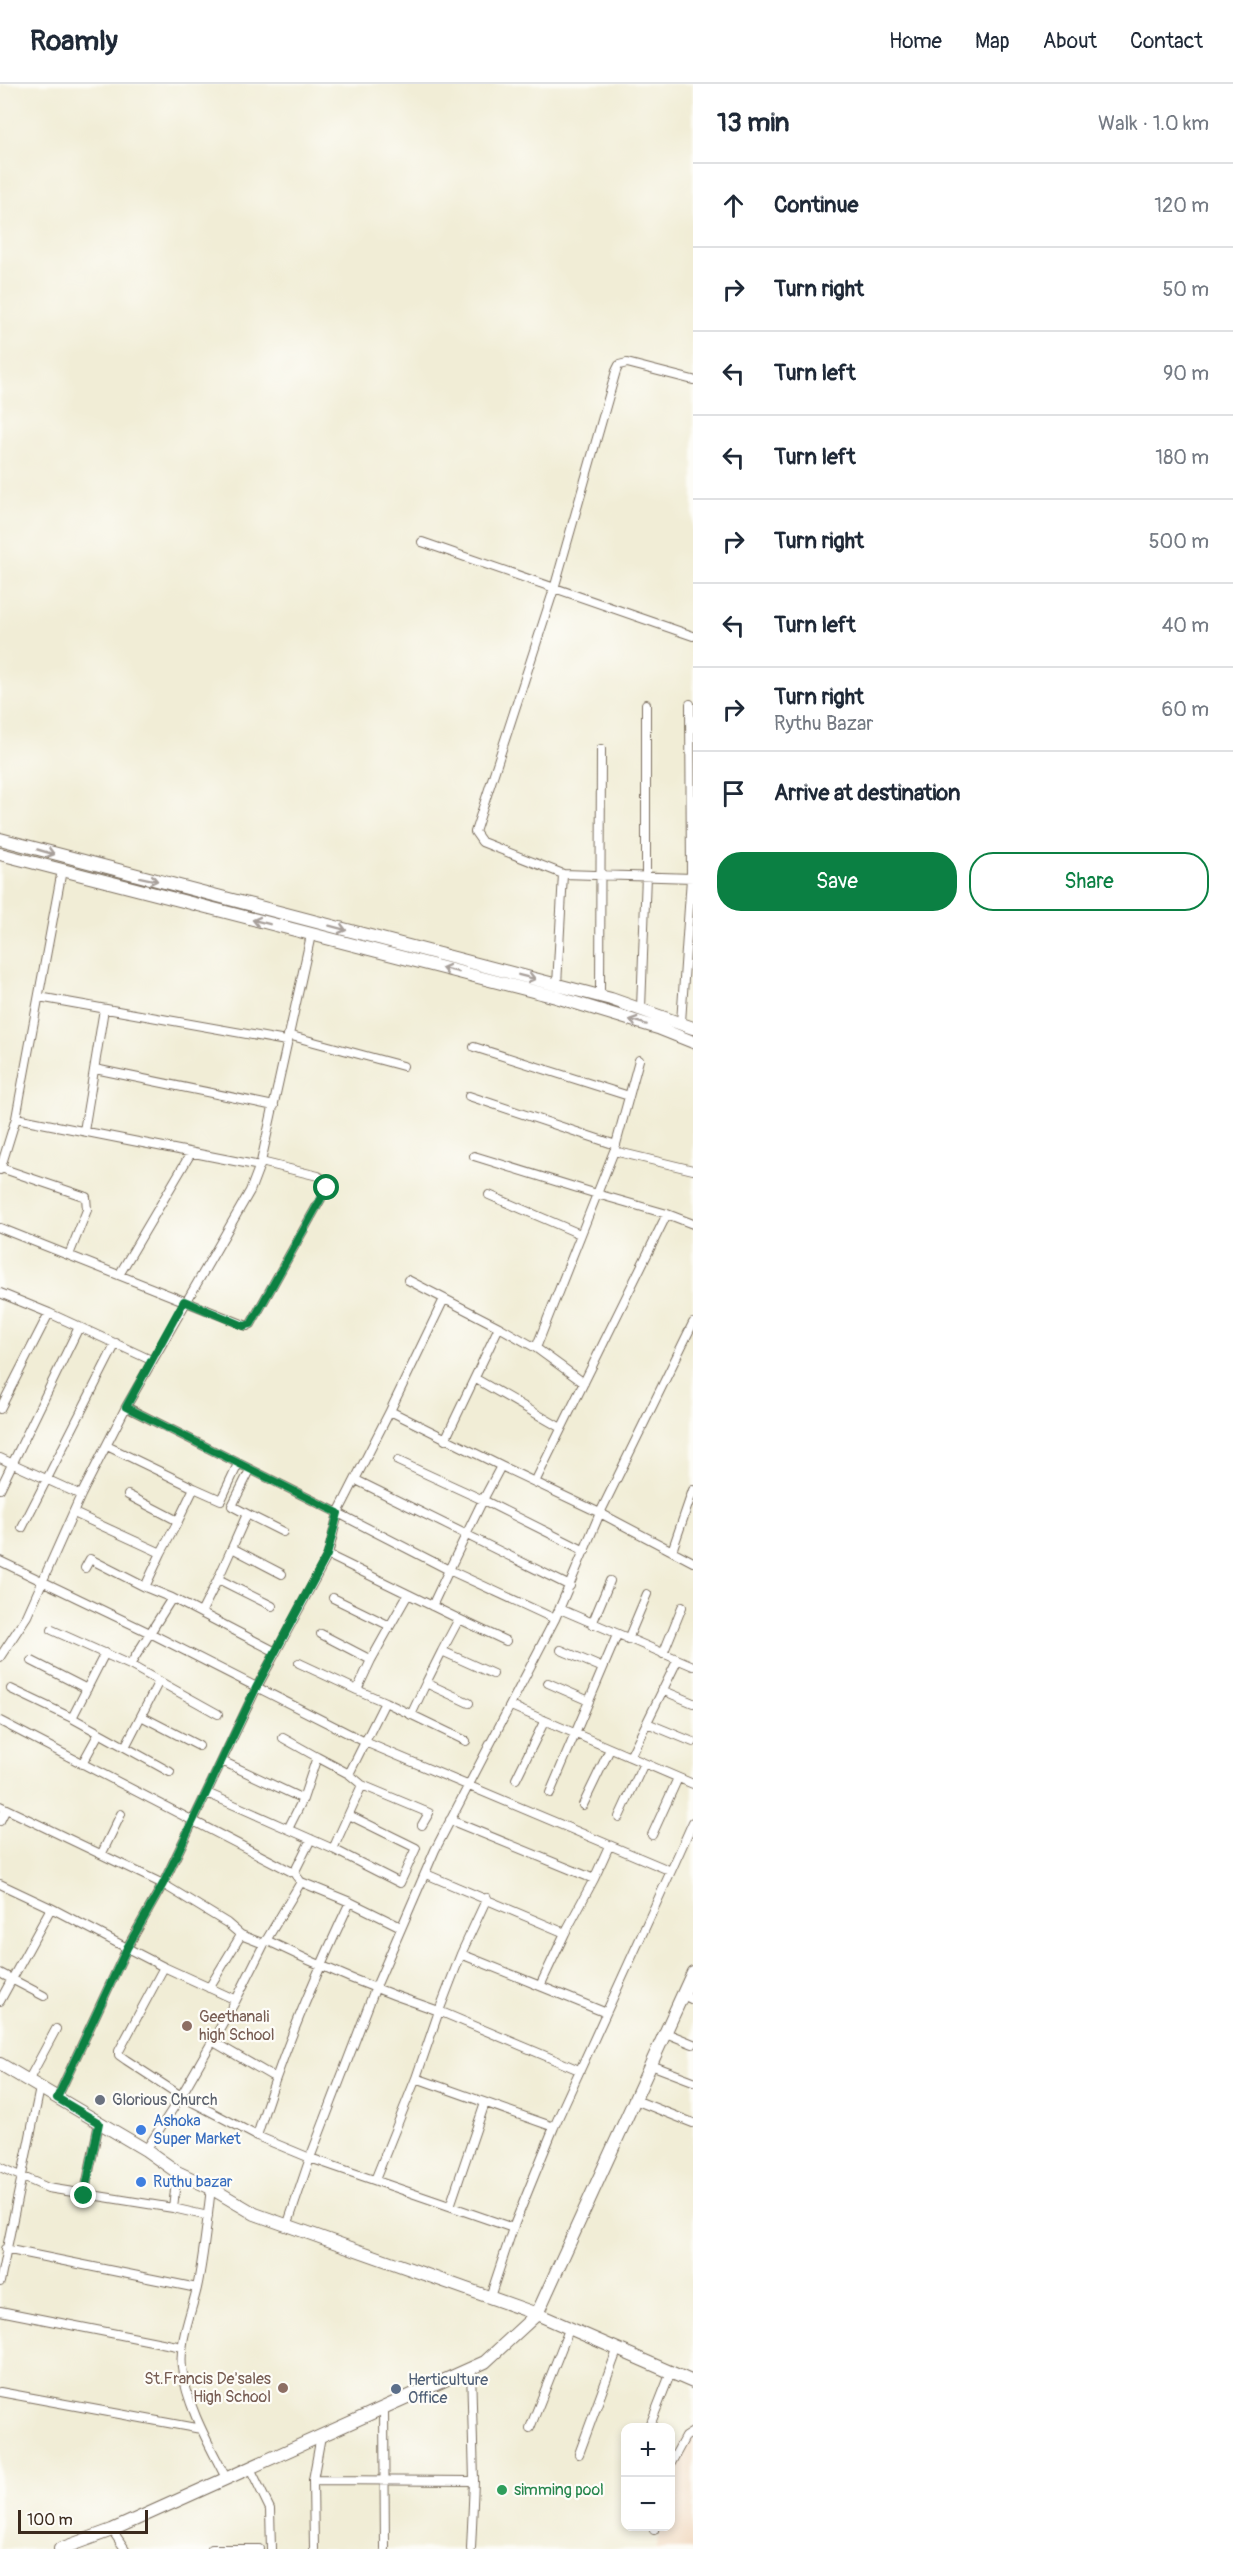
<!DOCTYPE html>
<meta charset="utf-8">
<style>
body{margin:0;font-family:Pangolin,sans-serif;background:#f2f2f3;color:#1f2937}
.controls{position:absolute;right:18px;bottom:18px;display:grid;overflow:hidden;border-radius:12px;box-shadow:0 3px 9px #0003}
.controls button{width:54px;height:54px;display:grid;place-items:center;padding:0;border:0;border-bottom:2px solid #e0e1e3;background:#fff;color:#1f2937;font:30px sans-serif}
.scale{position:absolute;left:18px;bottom:15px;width:130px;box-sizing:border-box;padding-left:6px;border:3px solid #3b2a1e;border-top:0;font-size:16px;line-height:21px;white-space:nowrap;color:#3b2a1e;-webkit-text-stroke:4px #fdfcf7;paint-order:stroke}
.stop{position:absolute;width:18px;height:18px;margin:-14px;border:4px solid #0b8043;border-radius:50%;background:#fff}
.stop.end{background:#0b8043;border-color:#fff;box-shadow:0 2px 6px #0008}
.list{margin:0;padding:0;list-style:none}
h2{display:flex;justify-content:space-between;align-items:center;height:78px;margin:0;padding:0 24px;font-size:26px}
h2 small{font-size:20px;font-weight:400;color:#747a83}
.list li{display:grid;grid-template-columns:39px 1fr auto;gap:18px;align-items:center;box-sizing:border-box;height:84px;padding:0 24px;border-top:2px solid #e0e1e3}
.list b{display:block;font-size:22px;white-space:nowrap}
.list p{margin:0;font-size:20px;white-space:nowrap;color:#747a83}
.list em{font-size:20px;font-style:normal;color:#747a83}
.actions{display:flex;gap:12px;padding:18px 24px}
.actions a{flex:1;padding:14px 0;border:2px solid #0b8043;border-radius:24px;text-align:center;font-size:21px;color:#0b8043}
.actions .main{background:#0b8043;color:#fff}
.icon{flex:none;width:33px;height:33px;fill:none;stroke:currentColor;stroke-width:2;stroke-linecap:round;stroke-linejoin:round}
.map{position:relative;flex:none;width:693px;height:2465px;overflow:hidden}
header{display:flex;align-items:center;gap:36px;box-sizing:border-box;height:84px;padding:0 30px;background:#fff;border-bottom:2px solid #e0e1e3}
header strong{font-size:28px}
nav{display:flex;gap:33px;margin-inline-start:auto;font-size:21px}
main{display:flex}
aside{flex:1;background:#fff}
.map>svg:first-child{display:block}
.built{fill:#f0d6bc}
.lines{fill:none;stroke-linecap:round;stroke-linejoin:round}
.street-casing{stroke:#7b6e5e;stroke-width:10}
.secondary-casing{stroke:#7b6e5e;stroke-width:14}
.street{stroke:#fff;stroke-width:8}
.secondary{stroke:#fff;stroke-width:12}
.oneway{stroke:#a79f9a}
.route{stroke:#0b8043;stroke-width:8}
.education-dot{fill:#8d6e63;stroke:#fdfcf7;stroke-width:2}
.worship-dot{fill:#6b7280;stroke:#fdfcf7;stroke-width:2}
.shop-dot{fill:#3f7fe0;stroke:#fdfcf7;stroke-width:2}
.service-dot{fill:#5c6f8a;stroke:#fdfcf7;stroke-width:2}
.leisure-dot{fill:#2e9e5b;stroke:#fdfcf7;stroke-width:2}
.labels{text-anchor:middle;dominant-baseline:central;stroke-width:4.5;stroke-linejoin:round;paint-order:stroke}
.education-label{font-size:16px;fill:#785e54;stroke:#fdfcf7;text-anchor:start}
.worship-label{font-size:16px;fill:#5b616d;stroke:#fdfcf7;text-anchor:start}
.shop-label{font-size:16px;fill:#366cbe;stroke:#fdfcf7;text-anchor:start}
.service-label{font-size:16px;fill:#4e5e75;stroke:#fdfcf7;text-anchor:start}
.leisure-label{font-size:16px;fill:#27864d;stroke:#fdfcf7;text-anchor:start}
</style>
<header>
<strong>Roamly</strong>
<nav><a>Home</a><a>Map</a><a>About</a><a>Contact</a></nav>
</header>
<main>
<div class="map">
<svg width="693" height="2465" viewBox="0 0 693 2465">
<rect width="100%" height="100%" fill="#fdfcf7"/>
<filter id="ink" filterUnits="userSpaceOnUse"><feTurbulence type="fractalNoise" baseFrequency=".0167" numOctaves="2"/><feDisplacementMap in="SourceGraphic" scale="12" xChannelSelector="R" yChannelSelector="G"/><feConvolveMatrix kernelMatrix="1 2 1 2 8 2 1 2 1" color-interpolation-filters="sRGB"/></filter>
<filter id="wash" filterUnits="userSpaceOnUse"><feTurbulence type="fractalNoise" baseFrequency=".008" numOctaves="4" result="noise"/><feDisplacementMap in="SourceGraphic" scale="24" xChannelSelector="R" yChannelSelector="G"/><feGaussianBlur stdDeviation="1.35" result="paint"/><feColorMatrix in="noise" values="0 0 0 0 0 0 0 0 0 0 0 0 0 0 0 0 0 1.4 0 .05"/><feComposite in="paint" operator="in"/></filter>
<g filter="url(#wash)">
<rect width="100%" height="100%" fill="#f1edd6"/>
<path class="built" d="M693,2344V2465H655L661,2443L670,2442L671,2402L682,2355Z"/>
</g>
<g filter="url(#ink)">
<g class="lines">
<g class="street-casing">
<path id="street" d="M693,296L627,279L619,281L616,287L554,505L475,748L482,758L563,790L693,794
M422,458L693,552
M557,901L563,790
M600,912L601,665
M39,913L286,957
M641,924L646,791V620
M681,938L691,794L690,620
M288,951L403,982
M474,963L629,1012
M95,985L274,1022
M469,1012L616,1061
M16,1034L260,1082
M84,1047L104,925
M615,1064L639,976
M474,1072L597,1110L614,1067L693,1086
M1,1084L86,1113L87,1126L69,1171
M0,1086L16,1034L62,786
M489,1111L580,1150
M0,1144L247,1242L251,1240L327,1104L324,1096L318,1092L261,1078
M119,1191L191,1069
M408,1196L499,1243
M0,1209L49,1229L151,1276
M476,1295L561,1344
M584,1299L536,1264L597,1110L667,1130L693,1140
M126,1323L338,1429L390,1327L501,1382L483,1416L398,1377
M0,1325L49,1229
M390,1327L444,1215
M445,1356L499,1243L536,1264
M107,1362L194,1404L178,1437L128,1411
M0,1374L81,1411
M501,1382L600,1429L693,1478
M356,1396L570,1502
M535,1398L667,1130
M194,1404L221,1416L238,1380
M0,1405L79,1243
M74,1429L161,1469L178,1437
M247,1430L232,1422L250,1386
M22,1444L116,1259
M232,1464L247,1430L283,1448
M672,1467L693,1406
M328,1471L459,1535
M0,1477L150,1549L365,1658L671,1787L693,1738
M85,1484L90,1475L145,1503L161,1469
M218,1495L232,1464L282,1490
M333,1514L390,1542L407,1512
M432,1522L449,1486L555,1535L435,1766L375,1905L310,2074L513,2144L490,2213
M560,1525L693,1582
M201,1529L218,1495L272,1522
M555,1535L600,1429L693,1239
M592,1540L610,1497
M52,1546L130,1581L218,1630
M321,1550L371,1576L390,1542
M628,1555L647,1510
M561,1566L603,1584
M442,1567L459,1535L506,1557
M276,1568L328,1471L338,1429L449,1486L483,1416L585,1467
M663,1570L682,1523
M0,1573L27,1532L81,1411L126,1323L250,1107L261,1078L311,851
M32,1577L87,1605
M299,1579L357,1606L371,1576
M130,1581L172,1514L145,1503
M426,1599L442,1567L493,1590
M548,1599L589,1617
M11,1605L72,1634L170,1688
M662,1606L693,1619
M385,1618L466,1657
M511,1622L693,1700
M411,1631L426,1599L469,1619
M141,1632L199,1662
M72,1634L105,1569
M0,1637L294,1789L311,1755
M647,1639L693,1658
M283,1654L317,1673
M125,1663L159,1597
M317,1673L349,1690L362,1701L333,1765L288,1745L303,1715Z
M630,1673L677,1577
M222,1677L303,1715
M82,1680L99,1649
M349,1690L385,1618L357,1606
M516,1695L544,1638
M362,1701L429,1729L422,1741
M207,1709L288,1745
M550,1709L617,1551
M583,1721L610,1665
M0,1722L163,1800L257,1603L276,1568L172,1514
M619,1733L644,1679
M450,1736L594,1795L609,1762
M0,1737L6,1725
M652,1751L678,1694
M333,1765L400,1799L416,1764L349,1731
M102,1769L121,1730
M294,1789L301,1798L350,1818L401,1843
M426,1790L565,1849L540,1902L604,1928
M0,1800L51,1824
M487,1814L461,1870L540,1902
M565,1849L594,1795
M266,1856C323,1884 379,1907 439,1927L416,1994
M264,1860L236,1916L181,2012L257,2052L310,2074L287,2142
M461,1870L439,1927L579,1986
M0,1889L44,1912
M209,1904L241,1851
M683,1911L693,1916
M236,1916L164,1883L127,1864L163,1800L227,1839L241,1851L264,1860L301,1798
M0,1917L51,1824L127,1864L57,2014
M666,1949L693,1960
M212,1957L274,1993
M651,1981L693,1997
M28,1997L56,1945
M635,2016L693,2039
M554,2043L671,1787
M257,2052C281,1971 314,1894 350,1818
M146,2066L181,2012L126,1976L119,1971V1967L164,1883
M0,2083L48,2104L173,2124L208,2132
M375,2096L416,1994L554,2043L513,2144
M211,2104C207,2137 204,2171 197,2204C191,2230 179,2257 182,2284C187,2323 209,2360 226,2394
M84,2112L99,2039
M450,2122L485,2019
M173,2124L177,2088
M5,2165L197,2204
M0,2198L40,2004
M0,2227L182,2263
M0,2308L201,2345
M384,2324L385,2465
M530,2344L570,2243
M649,2344L671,2288
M321,2352L313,2396L474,2397
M579,2370L618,2264
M670,2381L685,2353L693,2348
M250,2384L270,2425L271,2465
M313,2396L314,2465
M112,2446L125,2465
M654,2446L655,2442
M212,2465H259
M471,2465L474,2397L471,2284"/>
</g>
<g class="secondary-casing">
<path id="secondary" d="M0,755L611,915L693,944
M0,770L556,913L658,944L693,958
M0,1980L146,2066L177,2088L211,2104L255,2130L537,2230L693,2298
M60,2465L112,2446L485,2278L537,2230L693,1888"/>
</g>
<use href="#street" class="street"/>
<use href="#secondary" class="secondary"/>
</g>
<defs><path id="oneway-shaft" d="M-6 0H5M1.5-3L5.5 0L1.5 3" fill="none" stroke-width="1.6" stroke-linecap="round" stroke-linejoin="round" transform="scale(1.5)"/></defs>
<g class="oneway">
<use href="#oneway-shaft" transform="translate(46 768) rotate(16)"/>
<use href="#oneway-shaft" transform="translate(149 795) rotate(12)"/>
<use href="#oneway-shaft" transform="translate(261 838) rotate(-166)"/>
<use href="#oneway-shaft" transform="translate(338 844) rotate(15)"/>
<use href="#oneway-shaft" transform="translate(450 886) rotate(-166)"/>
<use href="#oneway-shaft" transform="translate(527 893) rotate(14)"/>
<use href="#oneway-shaft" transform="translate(638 938) rotate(-163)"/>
</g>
</g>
<g class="lines" filter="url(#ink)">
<path class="route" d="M84,2112L99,2039L57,2014L127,1864L163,1800L256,1604L327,1471L338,1429L126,1323L184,1217L244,1242L251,1240L327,1104"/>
</g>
<g class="education-dot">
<circle cx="187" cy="1942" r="6"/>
<circle cx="283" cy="2304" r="6"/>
</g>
<circle class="worship-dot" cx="100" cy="2016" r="6"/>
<g class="shop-dot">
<circle cx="141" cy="2046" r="6"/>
<circle cx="141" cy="2098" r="6"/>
</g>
<circle class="service-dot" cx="396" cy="2305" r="6"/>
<circle class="leisure-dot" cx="502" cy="2406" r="6"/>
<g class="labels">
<g class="education-label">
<text x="199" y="1933">Geethanali<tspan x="199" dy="18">high School</tspan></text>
<text x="271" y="2295" text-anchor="end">St.Francis De'sales<tspan x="271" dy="18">High School</tspan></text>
</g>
<g class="worship-label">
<text x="112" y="2016">Glorious Church</text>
</g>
<g class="shop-label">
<text x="153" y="2037">Ashoka<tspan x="153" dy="18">Super Market</tspan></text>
<text x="153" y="2098">Ruthu bazar</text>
</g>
<g class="service-label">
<text x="408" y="2296">Herticulture<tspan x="408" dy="18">Office</tspan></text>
</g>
<g class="leisure-label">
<text x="514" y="2406">simming pool</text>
</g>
</g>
</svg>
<div class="controls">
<button>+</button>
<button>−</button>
</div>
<div class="scale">100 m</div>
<div class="stop" style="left:327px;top:1104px"></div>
<div class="stop end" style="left:84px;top:2112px"></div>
</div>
<aside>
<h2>13 min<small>Walk · 1.0 km</small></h2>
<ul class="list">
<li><svg class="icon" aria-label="ahead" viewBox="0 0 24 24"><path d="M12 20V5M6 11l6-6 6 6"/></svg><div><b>Continue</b></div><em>120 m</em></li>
<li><svg class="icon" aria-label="right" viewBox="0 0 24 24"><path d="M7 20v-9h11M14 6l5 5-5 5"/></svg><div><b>Turn right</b></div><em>50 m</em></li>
<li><svg class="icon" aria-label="left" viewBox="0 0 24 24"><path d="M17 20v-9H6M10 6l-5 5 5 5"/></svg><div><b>Turn left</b></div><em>90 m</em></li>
<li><svg class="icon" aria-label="left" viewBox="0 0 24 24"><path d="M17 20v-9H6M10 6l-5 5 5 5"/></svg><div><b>Turn left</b></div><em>180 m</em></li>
<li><svg class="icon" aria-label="right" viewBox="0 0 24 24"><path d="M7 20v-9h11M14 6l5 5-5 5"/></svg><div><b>Turn right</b></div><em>500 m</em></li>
<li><svg class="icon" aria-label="left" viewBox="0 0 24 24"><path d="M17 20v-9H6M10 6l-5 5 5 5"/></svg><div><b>Turn left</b></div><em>40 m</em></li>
<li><svg class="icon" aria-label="right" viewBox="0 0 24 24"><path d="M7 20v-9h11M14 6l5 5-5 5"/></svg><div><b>Turn right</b><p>Rythu Bazar</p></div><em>60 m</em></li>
<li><svg class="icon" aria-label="arrive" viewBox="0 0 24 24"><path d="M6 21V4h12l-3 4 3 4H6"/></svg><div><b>Arrive at destination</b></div></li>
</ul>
<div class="actions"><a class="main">Save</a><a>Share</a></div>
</aside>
</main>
